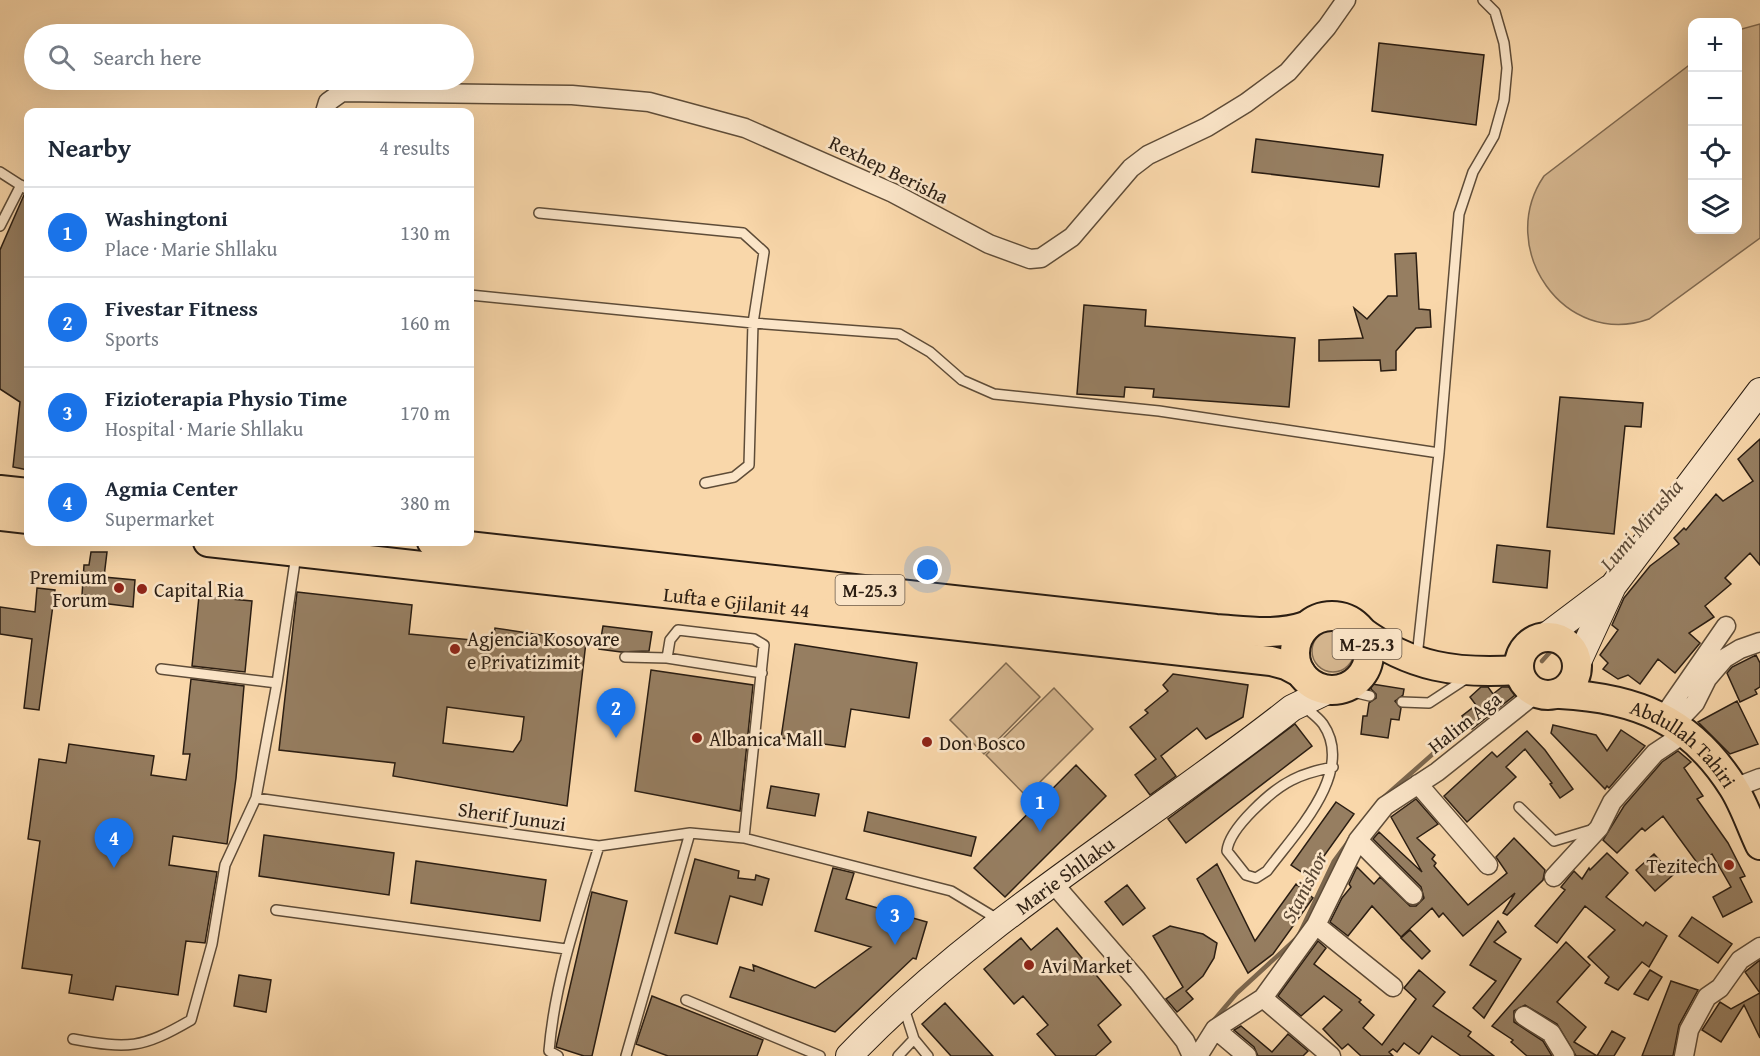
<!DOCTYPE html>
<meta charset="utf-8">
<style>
body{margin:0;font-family:"Gentium Book Plus",serif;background:#f2f2f3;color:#1f2937}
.controls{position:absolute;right:18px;top:18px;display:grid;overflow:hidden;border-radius:12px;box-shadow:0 6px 24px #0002}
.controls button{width:54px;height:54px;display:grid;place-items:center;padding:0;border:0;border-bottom:2px solid #e0e1e3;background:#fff;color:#1f2937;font:30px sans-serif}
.you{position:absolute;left:928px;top:570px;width:21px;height:21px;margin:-15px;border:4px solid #fff;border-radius:50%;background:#1a73e8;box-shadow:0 0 0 9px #1a73e833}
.badge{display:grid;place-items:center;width:39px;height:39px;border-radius:50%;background:#1a73e8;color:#fff;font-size:20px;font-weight:700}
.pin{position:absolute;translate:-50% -50px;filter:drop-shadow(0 2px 3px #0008)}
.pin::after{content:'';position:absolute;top:32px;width:21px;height:18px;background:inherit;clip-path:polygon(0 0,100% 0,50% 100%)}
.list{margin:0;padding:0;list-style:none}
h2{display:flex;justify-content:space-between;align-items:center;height:78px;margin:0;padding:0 24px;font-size:26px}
h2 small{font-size:20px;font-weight:400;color:#747a83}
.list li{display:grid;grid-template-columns:39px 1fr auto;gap:18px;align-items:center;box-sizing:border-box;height:90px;padding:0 24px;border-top:2px solid #e0e1e3}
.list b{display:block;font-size:22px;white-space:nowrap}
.list p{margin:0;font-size:20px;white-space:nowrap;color:#747a83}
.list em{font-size:20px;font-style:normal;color:#747a83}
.icon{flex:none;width:33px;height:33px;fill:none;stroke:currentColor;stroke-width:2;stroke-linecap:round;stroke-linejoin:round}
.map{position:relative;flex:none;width:1760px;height:1056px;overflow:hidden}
.search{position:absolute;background:#fff;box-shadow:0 6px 24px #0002;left:24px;top:24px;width:450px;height:66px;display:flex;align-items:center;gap:15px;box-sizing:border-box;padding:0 21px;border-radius:33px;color:#747a83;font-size:22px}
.panel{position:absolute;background:#fff;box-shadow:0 6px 24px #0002;left:24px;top:108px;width:450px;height:438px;border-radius:12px}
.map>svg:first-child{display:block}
.green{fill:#d6b790;stroke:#806a51;stroke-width:1.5}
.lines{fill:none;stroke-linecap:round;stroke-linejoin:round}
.stream{stroke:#7c674e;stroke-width:4.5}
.building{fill:#967e61;stroke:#2a1d12;stroke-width:1.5;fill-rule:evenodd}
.lane-casing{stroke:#5e4c38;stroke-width:12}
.street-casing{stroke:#5e4c38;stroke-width:21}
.secondary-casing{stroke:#2a1d12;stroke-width:28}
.primary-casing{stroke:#2a1d12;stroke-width:32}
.lane{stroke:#fbe5c8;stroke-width:9}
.street{stroke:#fbe5c8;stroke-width:18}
.secondary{stroke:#fbe5c8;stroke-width:26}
.primary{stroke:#f9d7aa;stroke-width:28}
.poi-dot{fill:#8f2418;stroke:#fbe5c8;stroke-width:2}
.labels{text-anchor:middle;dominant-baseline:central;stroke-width:5;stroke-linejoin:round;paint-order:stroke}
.shield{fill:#fbe5c8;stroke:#695949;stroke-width:1.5}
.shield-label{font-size:18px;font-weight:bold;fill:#2a1d12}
.street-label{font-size:20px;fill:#2a1d12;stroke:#fbe5c8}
.poi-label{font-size:20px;fill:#2a1d12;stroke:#fbe5c8;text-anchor:start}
.water-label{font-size:21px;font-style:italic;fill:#5a4835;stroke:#fbe5c8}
</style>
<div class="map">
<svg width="1760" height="1056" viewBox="0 0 1760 1056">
<rect width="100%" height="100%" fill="#f9d7aa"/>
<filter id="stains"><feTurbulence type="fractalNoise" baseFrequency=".00333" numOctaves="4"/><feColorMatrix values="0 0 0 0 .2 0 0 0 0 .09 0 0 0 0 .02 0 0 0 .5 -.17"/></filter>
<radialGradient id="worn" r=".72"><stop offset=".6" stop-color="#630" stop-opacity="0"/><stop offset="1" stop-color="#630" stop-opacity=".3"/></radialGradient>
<path class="green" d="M1760,24V238L1649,319C1564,349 1495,248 1544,176L1692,63V230H1738V30Z
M1312 651a21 21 0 1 1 42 0a21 21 0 1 1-42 0Z
M1006,663L1040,697L984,754L950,720Z
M1054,688L1093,729L1026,796L986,755Z"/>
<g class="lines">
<path class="stream" d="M1542,661L1560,641
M1383,798L1452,737
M1214,1020L1237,993L1298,937L1334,861L1348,842"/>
</g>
<path class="building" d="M1379,43L1484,55L1476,125L1372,111Z
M1256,139L1383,155L1379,187L1252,172Z
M24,195L28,197V470L13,467L20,402L0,389V250Z
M1416,253L1419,309L1430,310L1431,327L1416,328L1396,351V370L1381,371L1380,360L1319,361V340L1363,338L1354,308L1367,319L1388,296H1397L1395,254Z
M1084,305L1146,310L1145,326L1295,338L1289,407L1153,397L1154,389L1125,387L1124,397L1077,394Z
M1560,397L1643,403L1641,427L1625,426L1614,534L1547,527Z
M1760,439V565L1750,553L1725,578L1731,584L1705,606L1714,617L1689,633L1700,643L1675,673L1658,659L1640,684L1628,675L1618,679L1603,669L1608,663L1600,655L1618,630L1612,625L1624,598L1650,566L1679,544L1674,538L1684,528L1686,530L1716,494L1723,501L1753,481L1738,459Z
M1497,545L1550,551L1547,588L1493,582Z
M91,552H107L104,577L135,580L133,607L101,603L102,597L82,595L84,565H89Z
M37,588L55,590L39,710L24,708L32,639L0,634V607L35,612Z
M297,592L412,605L409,634L493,642L495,628L586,642L567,806L393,776L395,763L279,750ZM447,707L524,717L521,740L513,752L443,743Z
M199,596L252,601L245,672L192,666Z
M603,626L652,632L649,651L621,652L599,649Z
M795,644L917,663L909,718L851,709L845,747L781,738Z
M1756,655L1760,663V687L1755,690L1757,694L1740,702L1727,673L1732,667Z
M651,670L753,685L740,811L635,791Z
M1173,674L1248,685L1243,717L1206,739L1197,728L1161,756L1176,776L1150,795L1135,775L1156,759L1130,727L1148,713L1145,710L1168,691L1163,685Z
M191,679L244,686L236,778L227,844L173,836L169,865L217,872L205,943L186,941L178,995L116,986L113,1000L69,993L72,975L22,968L40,841L28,839L39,759L66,763L69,744L154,756L151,775L186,780L190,754H183Z
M1372,684L1404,689L1403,695L1395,701L1401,708L1399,720L1391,719L1388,738L1361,734L1363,716H1367L1369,703L1376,698V694L1371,689Z
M1481,687H1488L1493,694L1502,687H1509L1515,695L1472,729L1462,716L1476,705L1470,697Z
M1737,701L1758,744L1730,754L1698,722Z
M1295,724L1312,746L1186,843L1168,819Z
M1553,725L1596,735L1607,751L1621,730L1645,746L1609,788L1607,786L1605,789L1551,733Z
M1527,731L1545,750L1573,789L1560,798L1550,784L1552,783L1525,749L1506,767L1516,777L1467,822L1444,796L1492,752L1497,757Z
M1678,751L1691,762L1684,768L1703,796L1697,799L1728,843L1745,876L1740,878L1752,902L1723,917L1713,897L1731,887L1712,854L1698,864L1663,816L1645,831L1642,828L1617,853L1603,840L1624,806L1662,762Z
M1076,765L1106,796L1005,897L974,868Z
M771,786L819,794L815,816L767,808Z
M1416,799L1438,824L1417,838L1435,855L1432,859L1436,863L1434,866L1468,905L1507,873L1496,857L1514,838L1545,870L1543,880L1507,915L1503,913L1515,893L1463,936L1443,913L1439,917L1432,908L1401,937L1372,906L1348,936L1330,922L1342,898L1351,887L1349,884L1357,867L1374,884L1380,877L1410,906H1416L1424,898L1421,887L1373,839L1379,832L1422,872L1391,817Z
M1336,802L1354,814L1309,877L1291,865Z
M868,812L976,837L971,856L864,831Z
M264,835L394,853L389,895L259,876Z
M1607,853L1628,873L1606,897L1643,926L1646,922L1667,936L1649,967L1642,962L1618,990L1605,983L1609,977L1588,957L1615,930L1585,906L1557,943L1535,926L1565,890L1561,887L1574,871L1582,879L1589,868L1590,870Z
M1654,854L1673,875L1655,891L1636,870Z
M695,859L739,871L738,878L755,880L756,875L769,879L762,905L730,896L717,944L675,933Z
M416,861L546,880L540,921L411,903Z
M1217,864L1255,941L1296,884L1313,898L1273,954L1248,973L1197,879Z
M833,868L854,873L846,899L927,922L916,959L913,958L835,1032L730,997L740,967L754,971L753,965L815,988L871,947L815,931Z
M1127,885L1145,908L1123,925L1105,902Z
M592,892L627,901L592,1056H584L556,1047Z
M1692,917L1732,944L1718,963L1679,936Z
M1498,921L1506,932L1494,942L1521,959L1484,1018L1473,1008L1496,981L1470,965Z
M1170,926L1203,934L1217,943L1214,958L1203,976L1186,991L1193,999L1177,1012L1166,999L1183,987L1153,936Z
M1057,928L1121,1005L1098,1025L1111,1042L1095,1056H1056L1037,1034L1048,1025L1023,996L1014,1004L984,969L1021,938L1031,950Z
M1410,930L1430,951L1422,959L1401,938Z
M1318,941L1326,948L1314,964L1361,1000L1359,1002L1374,1015L1363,1028L1382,1045L1416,999L1404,988L1419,970L1445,992L1433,1006L1471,1032L1468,1036L1494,1056H1461L1432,1036L1419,1054L1404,1043L1397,1052L1393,1049L1389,1052L1393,1056H1361L1348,1044L1342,1049L1323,1029L1342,1010L1324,996L1301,1016L1278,996Z
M1566,942L1590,965L1557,1002L1586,1027L1574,1042L1597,1056L1612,1031L1625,1038L1614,1056H1576L1557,1024L1525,1005L1514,1011V1022L1543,1041L1552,1056H1527L1511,1042L1513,1040L1492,1026Z
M1760,960V1038L1744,1005L1721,1042L1702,1030L1720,1002L1731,1009L1760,993L1745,972Z
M1650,970L1662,977L1648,1000L1634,994Z
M239,975L271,980L266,1012L234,1006Z
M1671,981L1698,990L1679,1025L1673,1056H1642Z
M652,996L763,1040L757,1056H668L636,1044Z
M945,1003L993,1056H951L922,1024Z
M1241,1026L1272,1052L1288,1034L1308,1051L1303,1056H1258L1254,1047L1234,1030Z"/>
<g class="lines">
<g class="lane-casing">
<path id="lane" d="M0,172L28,190
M539,213L743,233L764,252L753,323L749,465L734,477L705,483
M0,226L21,185
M470,295L753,323L899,334L930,352L962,380L994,394L1159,411L1439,453
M625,657L667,658L762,673
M1417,657L1439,453L1459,214L1473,172L1494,136L1504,100L1507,68L1504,43L1495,12L1483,0
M667,658L670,640L678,630L754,639L764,645L744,838
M161,669L277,683
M1340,689L1370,696
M1402,702L1429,703L1467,678
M1302,705C1309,711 1318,717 1323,724C1356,772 1295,833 1267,871L1256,878L1246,875L1227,851C1229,828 1272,790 1292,780C1305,773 1319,770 1333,767
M256,798L599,846L690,833L744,838L951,891L999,920
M1519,807L1554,841L1594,829
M276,910L566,949
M686,1000L820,1056
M903,1005L914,1039L928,1056
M73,1039C129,1049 141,1049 191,1020L212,944L225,865L256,798L277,683L296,555
M558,1056L549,1051C555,980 578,914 599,846
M626,1056L690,833
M898,1056L914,1039"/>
</g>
<g class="street-casing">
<path id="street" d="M325,112L328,102L342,92L572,95L649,102L745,128L893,193L989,244L1030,259L1041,258L1072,237L1131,168L1148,155L1207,127L1246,103L1288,72L1327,27L1346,0
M1663,717L1726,626
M1674,725L1695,703L1707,679L1725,658L1740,649L1760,642
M1418,784L1488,865
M1734,788L1760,778
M1358,840L1413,895
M1554,877L1599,828L1612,802L1655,753L1685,733
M1052,882L1137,980L1185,1041L1192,1056
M1316,925L1393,987
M1263,998L1331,1056
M1524,1016L1551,1033L1565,1056
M1215,1029L1247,1056
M1198,1056L1215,1029L1263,998L1316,925L1358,840L1385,806L1437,772L1536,693
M1684,1056L1689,1030L1707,997L1720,988L1740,960L1760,947"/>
</g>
<g class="secondary-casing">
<g id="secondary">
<path d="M1545,637L1610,588"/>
<path d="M1577,664L1613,586L1760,391"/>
<path id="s1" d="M849,1056C980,919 1144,825 1292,708L1329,690"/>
</g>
</g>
<g class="primary-casing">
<g id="primary">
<path d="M0,490L28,493"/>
<path d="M0,516L28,519"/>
<path id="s2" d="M208,542L1271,661L1286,665L1301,673"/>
<path d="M432,542L1216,629C1247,631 1276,636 1306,626"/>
<circle cx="1332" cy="653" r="37"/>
<path d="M1360,630C1411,668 1457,674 1518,670"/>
<circle cx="1548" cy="666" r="29"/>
<path id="s3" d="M1560,694C1636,698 1690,719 1733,787C1744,804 1751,826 1760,845"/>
</g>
</g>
<use href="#lane" class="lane"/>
<use href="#street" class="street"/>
<use href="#secondary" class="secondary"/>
<use href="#primary" class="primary"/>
</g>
<g class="poi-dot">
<circle cx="119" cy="588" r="6"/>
<circle cx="142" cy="589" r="6"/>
<circle cx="455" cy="649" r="6"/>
<circle cx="697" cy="738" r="6"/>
<circle cx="927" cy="742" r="6"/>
<circle cx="1729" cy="865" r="6"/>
<circle cx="1029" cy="965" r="6"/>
</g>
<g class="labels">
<g class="shield">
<rect x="835.5" y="575" width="69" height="30" rx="4.5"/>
<rect x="1332.5" y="629" width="69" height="30" rx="4.5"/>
</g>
<g class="shield-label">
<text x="870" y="590">M-25.3</text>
<text x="1367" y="644">M-25.3</text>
</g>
<g class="street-label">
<text transform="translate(889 169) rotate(26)">Rexhep Berisha</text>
<text stroke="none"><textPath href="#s2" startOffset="532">Lufta e Gjilanit 44</textPath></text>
<text transform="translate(1464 722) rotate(-38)">Halim Aga</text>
<text stroke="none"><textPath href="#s3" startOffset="138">Abdullah Tahiri</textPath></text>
<text transform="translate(512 816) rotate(8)">Sherif Junuzi</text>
<text stroke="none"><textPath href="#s1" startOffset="282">Marie Shllaku</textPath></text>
</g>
<g class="poi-label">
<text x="107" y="576" text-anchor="end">Premium<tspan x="107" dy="23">Forum</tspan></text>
<text x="154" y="589">Capital Ria</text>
<text x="467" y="638">Agjencia Kosovare<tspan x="467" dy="23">e Privatizimit</tspan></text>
<text x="709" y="738">Albanica Mall</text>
<text x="939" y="742">Don Bosco</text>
<text x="1717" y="865" text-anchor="end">Tezitech</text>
<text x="1041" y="965">Avi Market</text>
</g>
<g class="water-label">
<text transform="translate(1641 525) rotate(-49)">Lumi Mirusha</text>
<text transform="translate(1304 887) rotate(-63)">Stanishor</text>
</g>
</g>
<rect width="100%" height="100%" filter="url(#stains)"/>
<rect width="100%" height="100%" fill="url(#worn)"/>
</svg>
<div class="controls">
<button>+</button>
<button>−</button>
<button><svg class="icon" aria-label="locate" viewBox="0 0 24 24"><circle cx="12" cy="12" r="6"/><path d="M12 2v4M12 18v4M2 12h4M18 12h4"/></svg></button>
<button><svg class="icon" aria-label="layers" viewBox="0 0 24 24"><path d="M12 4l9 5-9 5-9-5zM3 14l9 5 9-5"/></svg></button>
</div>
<div class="you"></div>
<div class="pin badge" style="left:1040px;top:832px">1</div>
<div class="pin badge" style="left:616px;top:738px">2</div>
<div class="pin badge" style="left:895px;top:945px">3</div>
<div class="pin badge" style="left:114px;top:868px">4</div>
<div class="search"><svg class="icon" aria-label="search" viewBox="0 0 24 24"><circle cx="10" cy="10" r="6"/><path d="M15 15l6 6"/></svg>Search here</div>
<section class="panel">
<h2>Nearby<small>4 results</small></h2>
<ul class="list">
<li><span class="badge">1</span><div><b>Washingtoni</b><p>Place · Marie Shllaku</p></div><em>130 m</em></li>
<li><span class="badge">2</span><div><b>Fivestar Fitness</b><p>Sports</p></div><em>160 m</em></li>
<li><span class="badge">3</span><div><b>Fizioterapia Physio Time</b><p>Hospital · Marie Shllaku</p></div><em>170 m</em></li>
<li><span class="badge">4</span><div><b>Agmia Center</b><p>Supermarket</p></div><em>380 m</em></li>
</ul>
</section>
</div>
